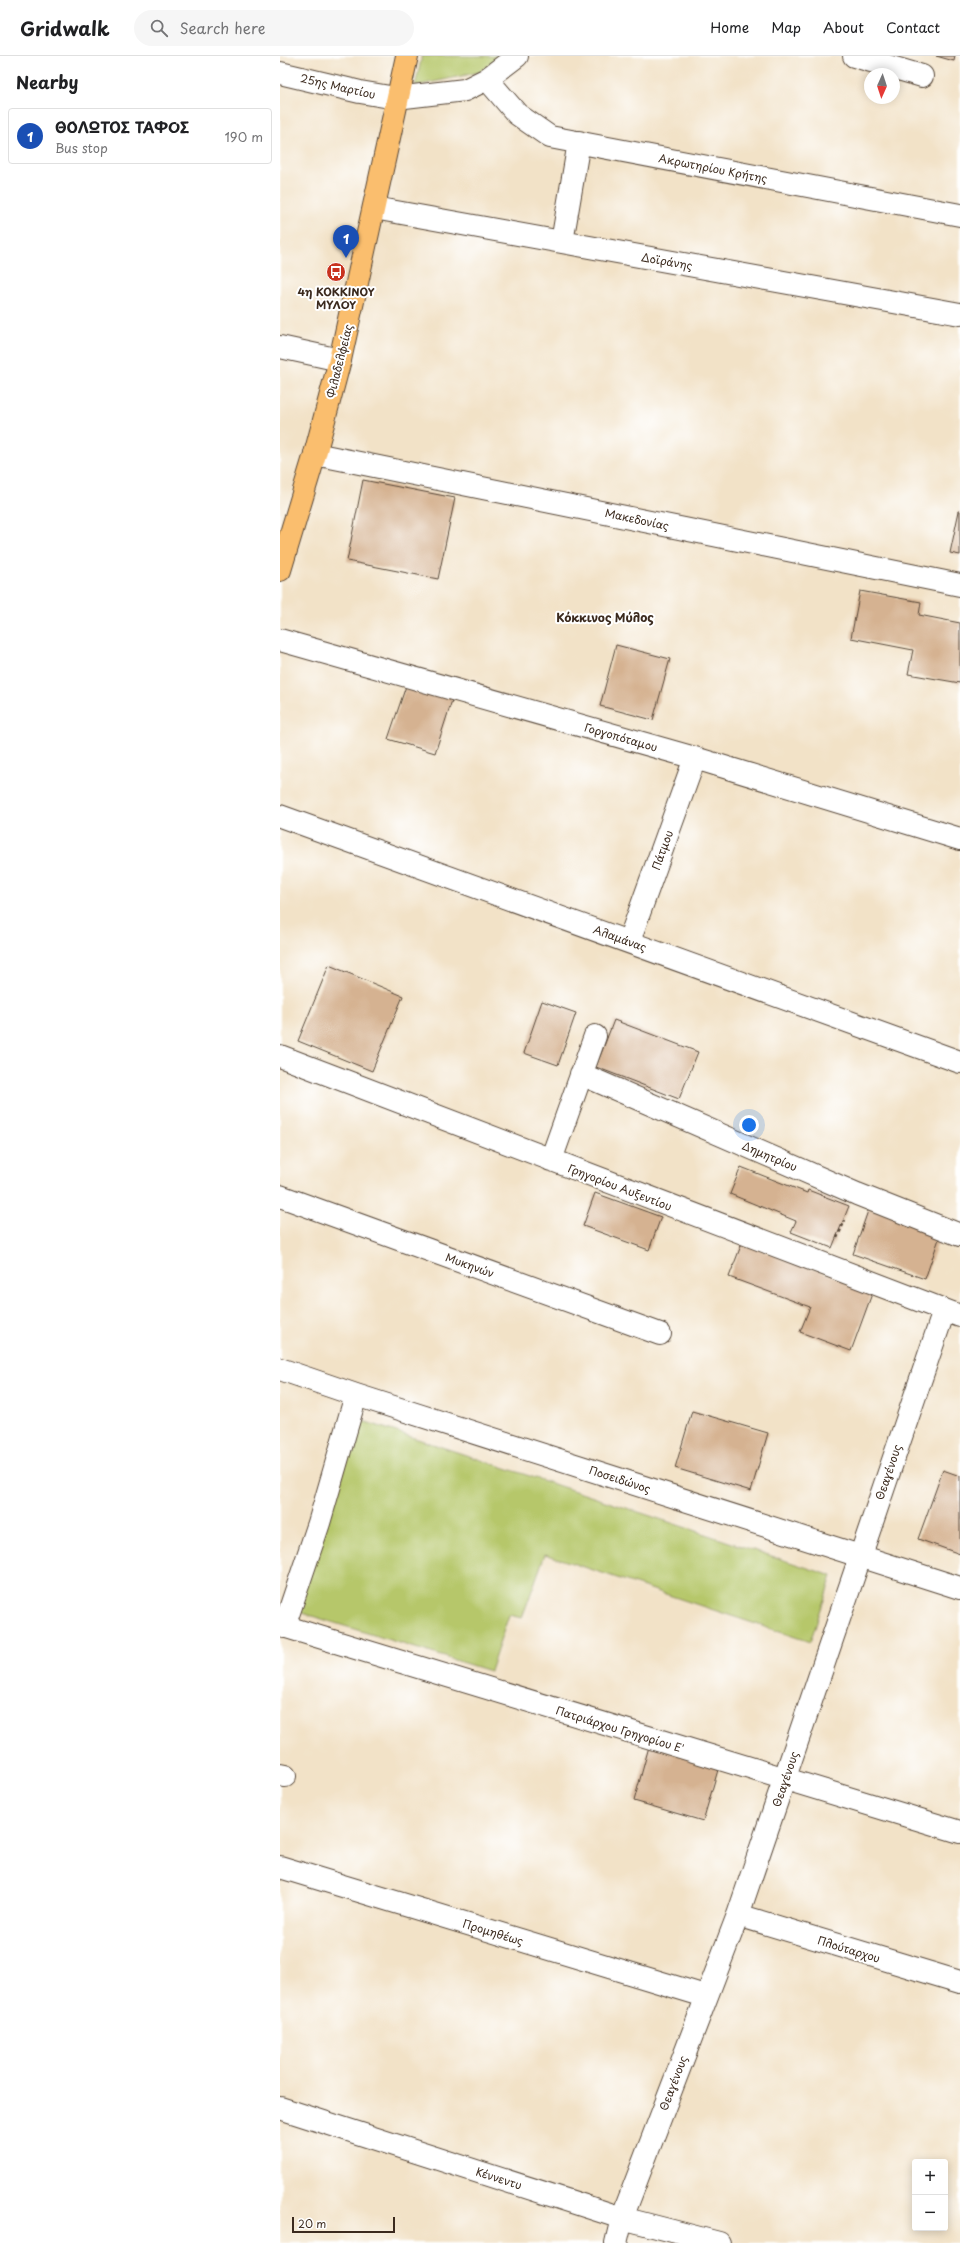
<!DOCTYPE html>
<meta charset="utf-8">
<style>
body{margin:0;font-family:"Playpen Sans",sans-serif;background:#f6f6f6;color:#202124}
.controls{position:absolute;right:12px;bottom:12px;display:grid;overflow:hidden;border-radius:4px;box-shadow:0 2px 10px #0003}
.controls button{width:36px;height:36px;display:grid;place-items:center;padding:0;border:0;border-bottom:1px solid #e0e0e0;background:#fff;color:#202124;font:20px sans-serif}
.compass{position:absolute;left:584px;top:12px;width:36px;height:36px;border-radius:50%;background:#fff;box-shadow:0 2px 10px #0003;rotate:183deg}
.scale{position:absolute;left:12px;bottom:10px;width:103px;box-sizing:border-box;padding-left:4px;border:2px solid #3b2a1e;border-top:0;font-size:11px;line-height:14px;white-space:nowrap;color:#3b2a1e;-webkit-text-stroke:3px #fff;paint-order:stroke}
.you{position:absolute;left:469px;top:1069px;width:14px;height:14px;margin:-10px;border:3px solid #fff;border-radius:50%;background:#1a73e8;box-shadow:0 0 0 6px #1a73e833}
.badge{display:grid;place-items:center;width:26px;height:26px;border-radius:50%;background:#db2777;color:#fff;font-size:13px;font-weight:700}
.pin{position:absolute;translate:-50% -33px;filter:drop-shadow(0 1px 2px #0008)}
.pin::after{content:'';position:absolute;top:21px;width:14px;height:12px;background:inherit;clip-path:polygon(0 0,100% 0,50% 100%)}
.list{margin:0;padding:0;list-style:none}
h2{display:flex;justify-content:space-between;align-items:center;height:52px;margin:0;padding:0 16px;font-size:17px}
h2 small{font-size:13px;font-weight:400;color:#757577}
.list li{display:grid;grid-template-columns:26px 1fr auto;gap:12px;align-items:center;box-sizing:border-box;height:56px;margin:0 8px 8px;padding:0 8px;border:1px solid #e0e0e0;border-radius:4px}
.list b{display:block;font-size:15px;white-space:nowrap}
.list p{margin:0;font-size:13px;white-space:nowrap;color:#757577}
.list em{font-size:13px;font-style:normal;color:#757577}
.icon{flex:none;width:22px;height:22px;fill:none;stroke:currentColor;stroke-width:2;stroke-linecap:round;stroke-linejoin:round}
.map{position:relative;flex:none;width:680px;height:2187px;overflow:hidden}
header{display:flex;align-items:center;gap:24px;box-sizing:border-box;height:56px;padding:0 20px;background:#fff;border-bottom:1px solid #e0e0e0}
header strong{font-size:19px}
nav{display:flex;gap:22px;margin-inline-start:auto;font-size:14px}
.search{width:280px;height:36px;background:#f6f6f6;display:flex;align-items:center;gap:10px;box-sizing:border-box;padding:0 14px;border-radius:22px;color:#757577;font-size:15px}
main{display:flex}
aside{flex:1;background:#fff}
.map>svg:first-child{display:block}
.green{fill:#b6c76a;stroke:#787844}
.building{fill:#d5b291}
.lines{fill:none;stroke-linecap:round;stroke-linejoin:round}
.minor-casing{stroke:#564637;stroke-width:24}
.major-casing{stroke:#564637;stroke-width:24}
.path{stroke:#564637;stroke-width:2.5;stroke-dasharray:3 3;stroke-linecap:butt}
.minor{stroke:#fff;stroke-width:22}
.major{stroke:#fabe6e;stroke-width:22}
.labels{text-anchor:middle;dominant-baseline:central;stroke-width:4;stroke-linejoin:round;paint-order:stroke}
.street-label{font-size:11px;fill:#3b2a1e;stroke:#fff}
.poi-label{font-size:11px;font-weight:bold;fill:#3b2a1e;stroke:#fff}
.neighbourhood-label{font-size:12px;font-weight:bold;fill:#3b2a1e;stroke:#fff}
</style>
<header>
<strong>Gridwalk</strong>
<div class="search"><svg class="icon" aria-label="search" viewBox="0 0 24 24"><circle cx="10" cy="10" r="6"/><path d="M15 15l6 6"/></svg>Search here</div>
<nav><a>Home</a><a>Map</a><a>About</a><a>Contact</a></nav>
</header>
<main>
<aside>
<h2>Nearby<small></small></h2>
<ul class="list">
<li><span class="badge" style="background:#1a4fb4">1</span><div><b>ΘΟΛΩΤΟΣ ΤΑΦΟΣ</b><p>Bus stop</p></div><em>190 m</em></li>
</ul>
</aside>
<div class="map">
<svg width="680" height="2187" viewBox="0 0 680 2187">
<rect width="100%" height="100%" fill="#fff"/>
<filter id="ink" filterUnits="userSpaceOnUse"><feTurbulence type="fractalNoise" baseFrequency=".025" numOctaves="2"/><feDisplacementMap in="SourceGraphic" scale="8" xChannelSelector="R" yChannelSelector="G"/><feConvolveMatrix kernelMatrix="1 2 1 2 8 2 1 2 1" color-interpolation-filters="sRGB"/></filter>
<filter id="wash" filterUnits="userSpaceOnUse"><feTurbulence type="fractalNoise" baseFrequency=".012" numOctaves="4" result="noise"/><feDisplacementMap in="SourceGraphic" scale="16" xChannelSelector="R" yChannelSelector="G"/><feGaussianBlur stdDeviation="0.9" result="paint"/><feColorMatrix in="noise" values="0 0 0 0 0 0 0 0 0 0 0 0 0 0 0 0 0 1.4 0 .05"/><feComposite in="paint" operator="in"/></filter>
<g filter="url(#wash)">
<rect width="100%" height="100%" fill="#f2e2c7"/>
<path class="green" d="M142,0H220L200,16L135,30Z
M80,1364L552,1520L530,1586L265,1498L242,1562L229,1559L210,1615L16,1555Z"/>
<g id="blocks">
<path class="building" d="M656,0H675L674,5Z
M83,424L175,442L158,523L67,505Z
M679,455H680V499L670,497Z
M580,535L641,546L639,559L680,567V627L628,618L633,594L571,582Z
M336,589L390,603L373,664L320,650Z
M127,627L173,641L155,697L108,683Z
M49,909L123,940L92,1015L18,985Z
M262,945L296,957L278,1009L244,997Z
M334,964L418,996L399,1043L316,1011Z
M461,1111L527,1137L528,1134L569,1150L552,1192L511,1176L516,1165L450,1138Z
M315,1137L381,1161L369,1194L303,1170Z
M589,1152L661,1177L645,1223L573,1198Z
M462,1187L593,1235L571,1295L520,1276L530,1251L449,1221Z
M412,1355L488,1377L471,1435L395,1412Z
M663,1414L680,1420V1498L638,1483Z
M370,1687L440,1707L423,1765L354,1745Z"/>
</g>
</g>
<g filter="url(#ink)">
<use href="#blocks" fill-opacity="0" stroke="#564637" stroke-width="1"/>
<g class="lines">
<g class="minor-casing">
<path id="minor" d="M574,0L642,20
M0,17L80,36L116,42L185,34L207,23L237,0
M207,23L237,58L270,81L680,159
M94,152L680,258
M282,186L299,86
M0,291L60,304
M35,398L680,529
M0,584L415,702L680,783
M0,760L680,1006
M349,885L415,702
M0,1000L680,1260
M301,1018L577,1138L680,1179
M271,1104L315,980
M0,1140L380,1278
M0,1313L76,1339L680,1532
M0,1569L680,1776
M4,1571L39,1467L76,1339
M0,1719L5,1720
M0,1811L425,1940
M458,1859L680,1926
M0,2052L342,2162L439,2187
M336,2187L342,2162L458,1859L664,1255"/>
</g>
<g class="major-casing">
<path id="major" d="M0,514L35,398L60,304L127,0"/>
</g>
<path class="path" d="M557,1182L565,1164"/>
<use href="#minor" class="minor"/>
<use href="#major" class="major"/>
</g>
</g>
<defs>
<g id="bus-disc" transform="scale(1)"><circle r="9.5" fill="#c8321e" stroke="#fff"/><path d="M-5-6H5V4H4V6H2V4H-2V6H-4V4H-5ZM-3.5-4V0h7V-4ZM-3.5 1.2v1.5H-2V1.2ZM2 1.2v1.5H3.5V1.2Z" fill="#fff"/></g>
</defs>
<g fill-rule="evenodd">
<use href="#bus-disc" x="56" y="216"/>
</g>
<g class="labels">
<g class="street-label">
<text transform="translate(58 30) rotate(13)">25ης Μαρτίου</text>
<text transform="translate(433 112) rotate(11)">Ακρωτηρίου Κρήτης</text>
<text transform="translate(387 205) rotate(10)">Δοϊράνης</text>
<text transform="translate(59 305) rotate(-76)">Φιλαδελφείας</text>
<text transform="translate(357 463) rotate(12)">Μακεδονίας</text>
<text transform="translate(341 681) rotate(16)">Γοργοπόταμου</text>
<text transform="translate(382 794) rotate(-70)">Πάτμου</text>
<text transform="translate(340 882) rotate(20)">Αλαμάνας</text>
<text transform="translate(490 1100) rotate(23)">Δημητρίου</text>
<text transform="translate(340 1131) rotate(21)">Γρηγορίου Αυξεντίου</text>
<text transform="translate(190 1209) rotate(20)">Μυκηνών</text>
<text transform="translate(608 1416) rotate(-71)">Θεαγένους</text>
<text transform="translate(340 1423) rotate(18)">Ποσειδώνος</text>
<text transform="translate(340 1673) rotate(17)">Πατριάρχου Γρηγορίου E'</text>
<text transform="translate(505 1723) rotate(-71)">Θεαγένους</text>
<text transform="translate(213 1876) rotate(17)">Προμηθέως</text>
<text transform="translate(569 1893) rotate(17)">Πλούταρχου</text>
<text transform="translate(393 2027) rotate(-69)">Θεαγένους</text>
<text transform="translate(219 2122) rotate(18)">Κέννεντυ</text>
</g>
<g class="poi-label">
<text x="56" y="235">4η ΚΟΚΚΙΝΟΥ<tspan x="56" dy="13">ΜΥΛΟΥ</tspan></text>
</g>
<g class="neighbourhood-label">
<text x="325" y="561">Κόκκινος Μύλος</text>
</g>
</g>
</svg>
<div class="controls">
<button>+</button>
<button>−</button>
</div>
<svg class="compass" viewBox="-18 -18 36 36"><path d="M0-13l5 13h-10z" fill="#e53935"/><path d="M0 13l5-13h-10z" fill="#757577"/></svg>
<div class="scale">20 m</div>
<div class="you"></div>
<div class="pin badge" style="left:66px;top:202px;background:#1a4fb4">1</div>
</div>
</main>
